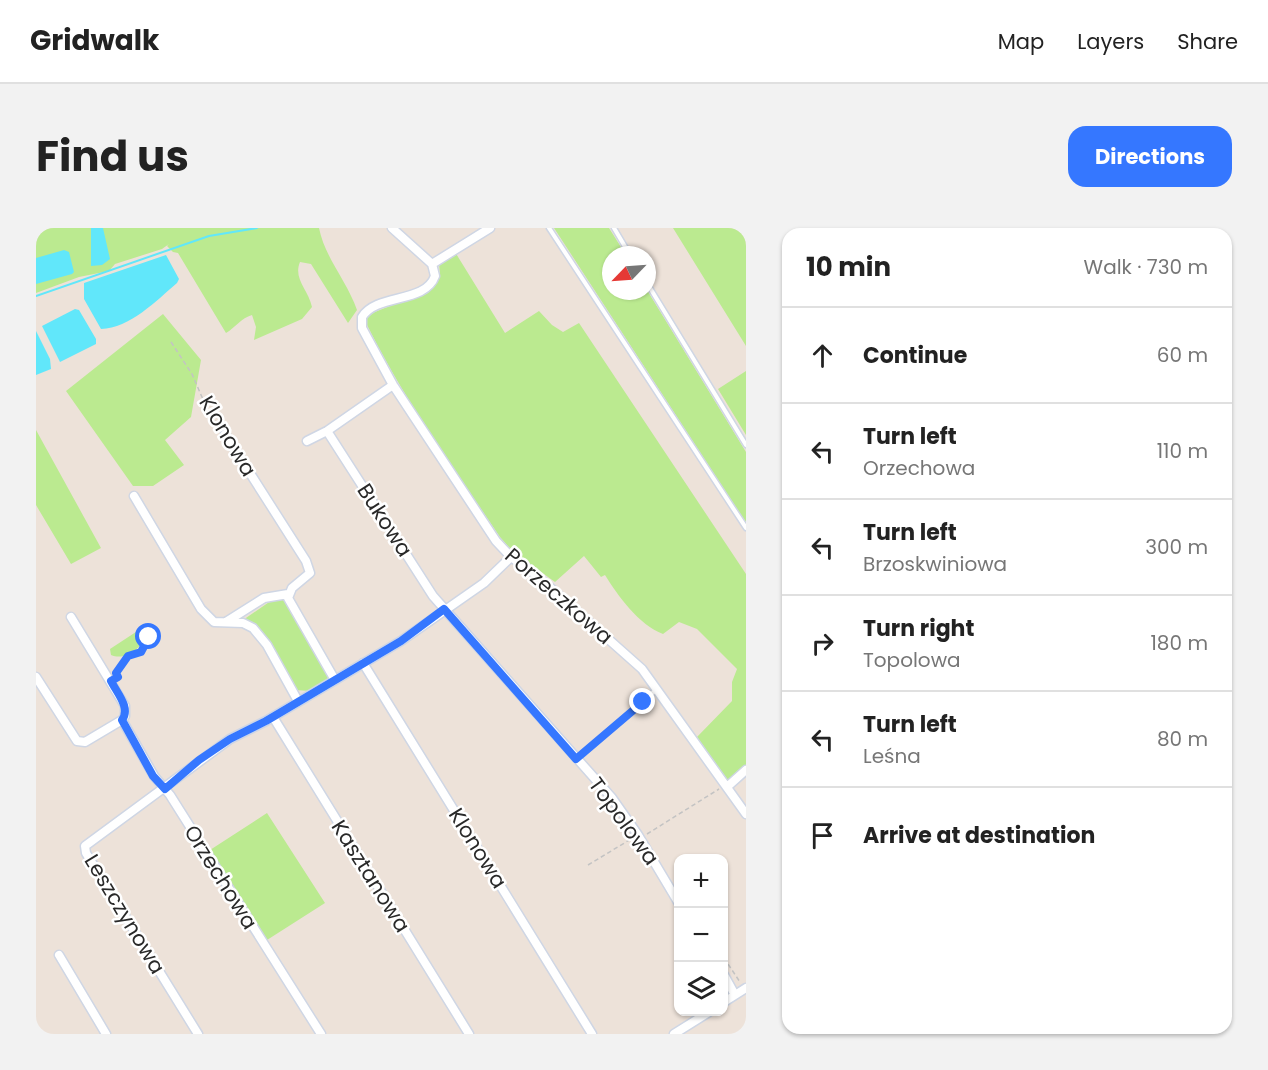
<!DOCTYPE html>
<meta charset="utf-8">
<style>
body{margin:0;font-family:Poppins,sans-serif;background:#f2f2f2;color:#222}
.controls{position:absolute;right:18px;bottom:18px;display:grid;overflow:hidden;border-radius:12px;box-shadow:0 2px 4px #0004}
.controls button{width:54px;height:54px;display:grid;place-items:center;padding:0;border:0;border-bottom:2px solid #e0e0e0;background:#fff;color:#222;font:30px sans-serif}
.compass{position:absolute;left:566px;top:18px;width:54px;height:54px;border-radius:50%;background:#fff;box-shadow:0 2px 4px #0004;rotate:245deg}
.stop{position:absolute;width:18px;height:18px;margin:-14px;border:4px solid #3577ff;border-radius:50%;background:#fff}
.stop.end{background:#3577ff;border-color:#fff;box-shadow:0 2px 6px #0008}
.list{margin:0;padding:0;list-style:none}
h2{display:flex;justify-content:space-between;align-items:center;height:78px;margin:0;padding:0 24px;font-size:26px}
h2 small{font-size:20px;font-weight:400;color:#767676}
.list li{display:grid;grid-template-columns:39px 1fr auto;gap:18px;align-items:center;box-sizing:border-box;height:96px;padding:0 24px;border-top:2px solid #e0e0e0}
.list b{display:block;font-size:22px;white-space:nowrap}
.list p{margin:0;font-size:20px;white-space:nowrap;color:#767676}
.list em{font-size:20px;font-style:normal;color:#767676}
.icon{flex:none;width:33px;height:33px;fill:none;stroke:currentColor;stroke-width:2;stroke-linecap:round;stroke-linejoin:round}
.map{position:relative;flex:none;width:710px;height:806px;overflow:hidden;border-radius:18px}
header{display:flex;align-items:center;gap:36px;box-sizing:border-box;height:84px;padding:0 30px;background:#fff;border-bottom:2px solid #e0e0e0}
header strong{font-size:28px}
nav{display:flex;gap:33px;margin-inline-start:auto;font-size:21px}
.intro{display:flex;align-items:center;justify-content:space-between;box-sizing:border-box;height:144px;padding:0 36px}
h1{margin:0;font-size:42px}
.button{padding:15px 27px;border-radius:18px;background:#3577ff;color:#fff;font-size:21px;font-weight:700}
main{display:flex;gap:36px;padding:0 36px}
aside{flex:1;background:#fff;border-radius:18px;box-shadow:0 2px 4px #0004}
.map>svg:first-child{display:block}
.green{fill:#bbea90}
.water{fill:#61e7fa}
.lines{fill:none;stroke-linecap:round;stroke-linejoin:round}
.stream{stroke:#61e7fa;stroke-width:2}
.service-casing{stroke:#cfd6e4;stroke-width:7}
.minor-casing{stroke:#cfd6e4;stroke-width:11}
.path{stroke:#c3c3c3;stroke-width:1.5;stroke-dasharray:4.5 3;stroke-linecap:butt}
.service{stroke:#fff;stroke-width:4}
.minor{stroke:#fff;stroke-width:8}
.route{stroke:#3577ff;stroke-width:8}
.labels{text-anchor:middle;dominant-baseline:central;stroke-width:5;stroke-linejoin:round;paint-order:stroke}
.street-label{font-size:21px;fill:#292929;stroke:#fff}
</style>
<header>
<strong>Gridwalk</strong>
<nav><a>Map</a><a>Layers</a><a>Share</a></nav>
</header>
<div class="intro"><h1>Find us</h1><a class="button">Directions</a></div>
<main>
<div class="map">
<svg width="710" height="806" viewBox="0 0 710 806">
<rect width="100%" height="100%" fill="#ede2d9"/>
<path class="green" d="M0,0H283C289,30 311,53 321,82L312,95L275,36L264,34C257,51 272,61 276,79L266,91L218,112L220,99L216,87C205,90 200,99 190,105L142,25L137,24L131,18L133,16L126,21L79,36L73,43L43,49L0,65Z
M518,0H573L590,27H575V63L611,62L710,224V295Z
M637,0H707L710,5V118Z
M419,24L469,105L503,83L516,97L527,104L543,95L710,346V539L693,555L661,509L696,473V454L701,441L661,401L643,394L627,406C603,397 582,368 569,347L565,349L548,328L519,354L477,324L464,309C416,238 367,171 329,93L331,87L395,62L404,47L403,35Z
M127,86L165,132L155,189L129,212L148,237L117,258H97L30,163Z
M710,143V207L682,161Z
M0,202L65,320L35,336L0,277Z
M239,370H245L251,376L293,446V450L275,463L258,462L220,399L207,392Z
M106,400L110,406C106,421 89,433 75,427L74,421Z
M231,585L289,675L231,712L174,622Z"/>
<path class="water" d="M55,0H67L74,31L66,37L55,38Z
M28,22L33,24L38,44L36,46L0,56V30Z
M130,27L143,51L141,55C120,73 94,100 65,101L48,71V55Z
M39,81L43,82L60,111V116L24,134L6,98Z
M0,103L14,131L15,141L0,147Z"/>
<g class="lines">
<path class="stream" d="M0,68L173,8L221,0"/>
<g class="service-casing">
<path id="service" d="M513,0L710,300
M578,0L594,27
M611,55L710,217
M541,531L621,461"/>
</g>
<g class="minor-casing">
<path id="minor" d="M356,0L396,36
M396,36L399,48C389,76 341,65 326,89V100L357,157L460,313L475,329L499,346L606,441L710,586
M396,36L454,0
M291,203L397,368L576,570L602,607L642,674
M189,206L270,333L274,345L256,360L252,370L299,452
M271,213L291,203L357,157
M98,268L165,381L178,394L207,395L217,400L231,417L262,473
M35,389L89,478V488L86,492L118,548L134,567L285,806
M190,394L228,370L252,366
M327,435L556,806
M0,449L41,513L49,514L86,492
M237,489L433,806
M691,559L710,542
M23,727L70,806
M688,747L699,767
M688,774L710,760
M162,806L50,625L49,618L194,511L230,493L365,413L448,355L475,329
M638,806L673,784"/>
</g>
<path class="path" d="M135,114L156,146L172,183L184,201
M81,448L80,445L92,428L105,424L113,406
M611,606L683,561
M552,637L595,611
M688,730L704,754"/>
<use href="#service" class="service"/>
<use href="#minor" class="minor"/>
</g>
<g class="lines">
<path class="route" d="M113,409L105,424L92,428L80,445L82,449L75,453C81,465 95,480 86,492L117,548L129,561L163,532L194,511L230,493L365,413L408,381L540,531L607,474"/>
</g>
<g class="labels">
<g class="street-label">
<text transform="translate(192 208) rotate(59)">Klonowa</text>
<text transform="translate(349 292) rotate(57)">Bukowa</text>
<text transform="translate(523 368) rotate(41)">Porzeczkowa</text>
<text transform="translate(588 593) rotate(54)">Topolowa</text>
<text transform="translate(442 620) rotate(58)">Klonowa</text>
<text transform="translate(335 648) rotate(58)">Kasztanowa</text>
<text transform="translate(185 649) rotate(58)">Orzechowa</text>
<text transform="translate(89 686) rotate(59)">Leszczynowa</text>
</g>
</g>
</svg>
<div class="controls">
<button>+</button>
<button>−</button>
<button><svg class="icon" aria-label="layers" viewBox="0 0 24 24"><path d="M12 4l9 5-9 5-9-5zM3 14l9 5 9-5"/></svg></button>
</div>
<svg class="compass" viewBox="-18 -18 36 36"><path d="M0-13l5 13h-10z" fill="#e53935"/><path d="M0 13l5-13h-10z" fill="#767676"/></svg>
<div class="stop" style="left:113px;top:409px"></div>
<div class="stop end" style="left:607px;top:474px"></div>
</div>
<aside>
<h2>10 min<small>Walk · 730 m</small></h2>
<ul class="list">
<li><svg class="icon" aria-label="ahead" viewBox="0 0 24 24"><path d="M12 20V5M6 11l6-6 6 6"/></svg><div><b>Continue</b></div><em>60 m</em></li>
<li><svg class="icon" aria-label="left" viewBox="0 0 24 24"><path d="M17 20v-9H6M10 6l-5 5 5 5"/></svg><div><b>Turn left</b><p>Orzechowa</p></div><em>110 m</em></li>
<li><svg class="icon" aria-label="left" viewBox="0 0 24 24"><path d="M17 20v-9H6M10 6l-5 5 5 5"/></svg><div><b>Turn left</b><p>Brzoskwiniowa</p></div><em>300 m</em></li>
<li><svg class="icon" aria-label="right" viewBox="0 0 24 24"><path d="M7 20v-9h11M14 6l5 5-5 5"/></svg><div><b>Turn right</b><p>Topolowa</p></div><em>180 m</em></li>
<li><svg class="icon" aria-label="left" viewBox="0 0 24 24"><path d="M17 20v-9H6M10 6l-5 5 5 5"/></svg><div><b>Turn left</b><p>Leśna</p></div><em>80 m</em></li>
<li><svg class="icon" aria-label="arrive" viewBox="0 0 24 24"><path d="M6 21V4h12l-3 4 3 4H6"/></svg><div><b>Arrive at destination</b></div></li>
</ul>
</aside>
</main>
